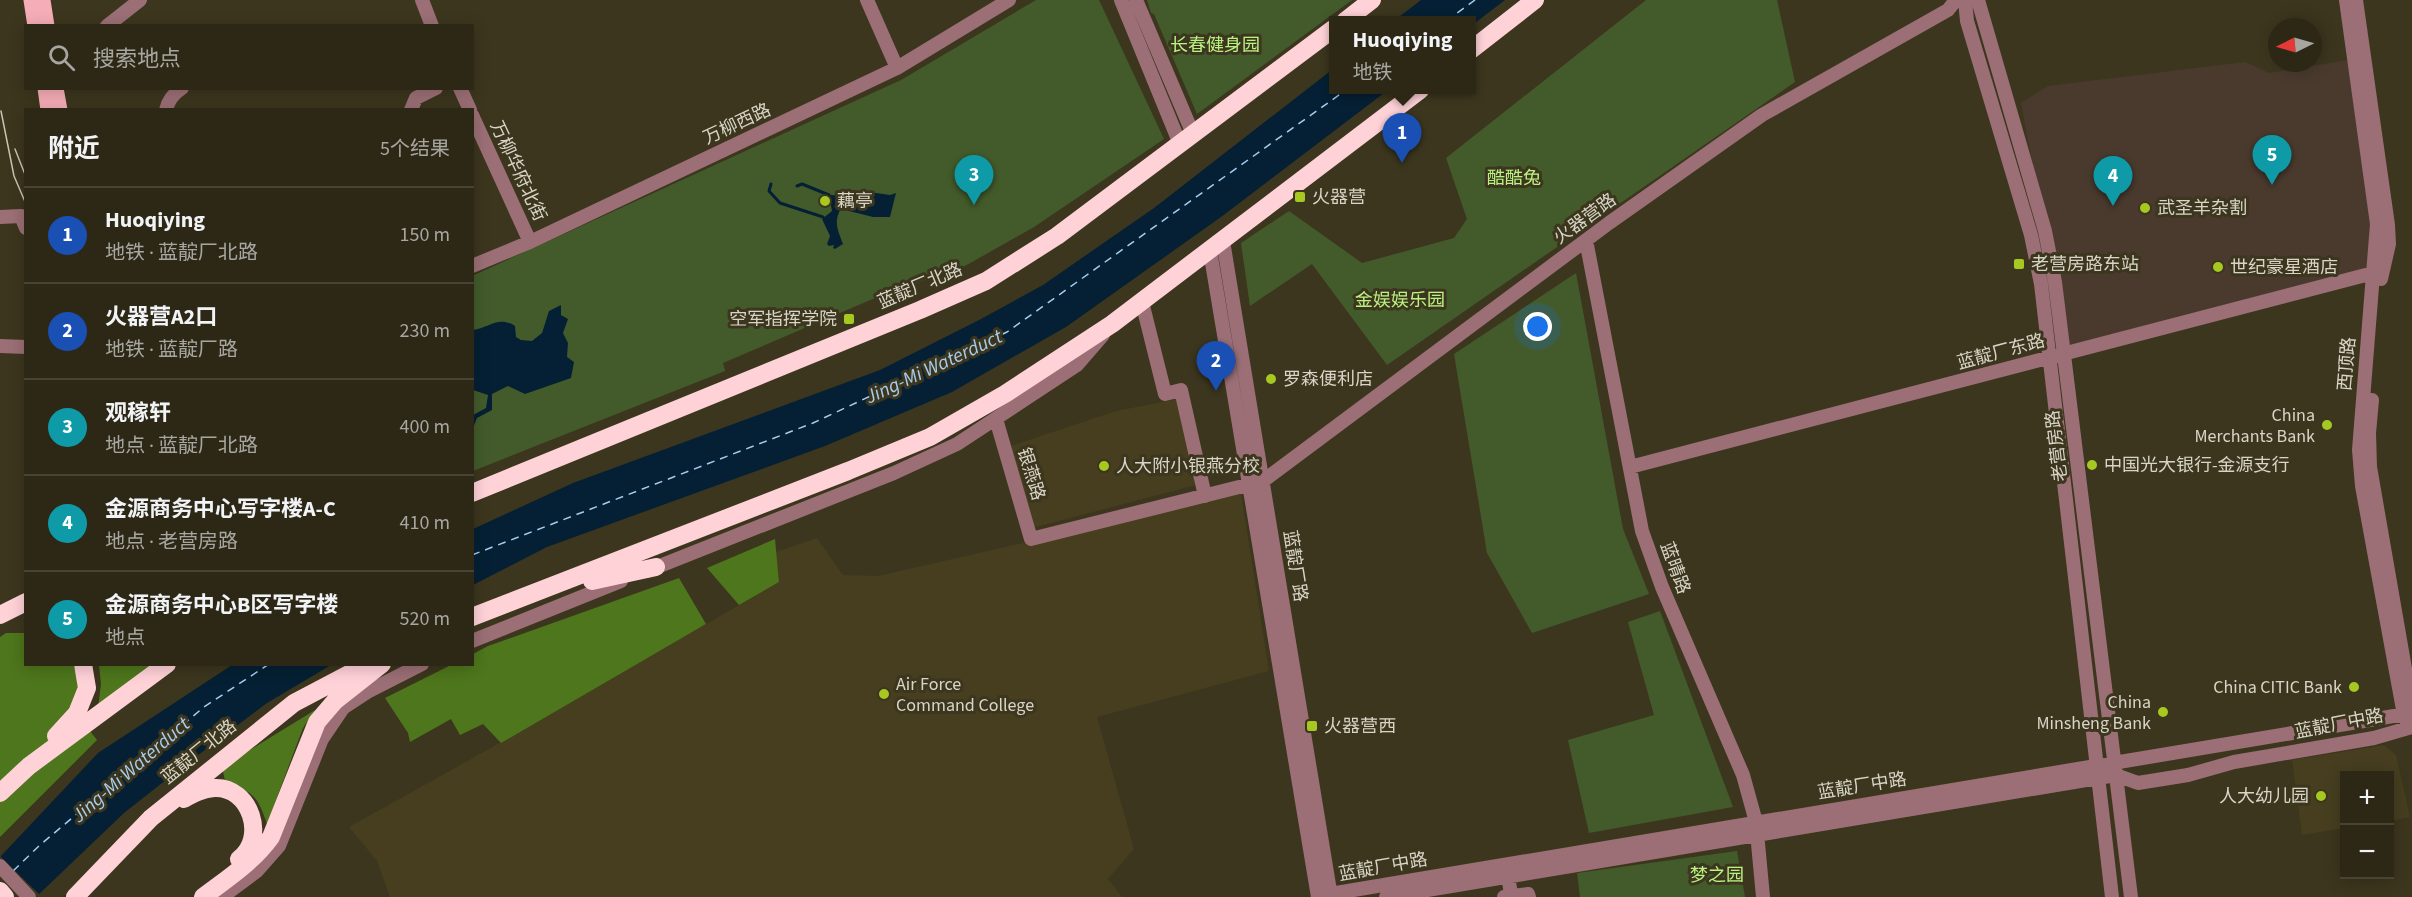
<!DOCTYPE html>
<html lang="zh">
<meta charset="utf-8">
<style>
body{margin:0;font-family:"Source Sans 3","Noto Sans SC",sans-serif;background:#35301f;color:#f1f3f6}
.controls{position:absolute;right:18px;bottom:18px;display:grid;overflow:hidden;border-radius:0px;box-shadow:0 3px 15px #0003}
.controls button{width:54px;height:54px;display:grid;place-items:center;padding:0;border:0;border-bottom:2px solid #484435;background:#2d2816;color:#f1f3f6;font:30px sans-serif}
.compass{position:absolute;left:2268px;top:18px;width:54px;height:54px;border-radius:50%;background:#2d2816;box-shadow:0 3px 15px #0003;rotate:265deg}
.you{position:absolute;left:1538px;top:327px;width:21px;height:21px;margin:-15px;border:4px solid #fff;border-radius:50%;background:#1a73e8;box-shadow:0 0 0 9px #1a73e833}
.badge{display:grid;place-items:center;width:39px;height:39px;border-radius:50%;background:#a6c820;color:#fff;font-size:20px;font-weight:700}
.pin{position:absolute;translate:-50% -50px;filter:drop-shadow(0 2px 3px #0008)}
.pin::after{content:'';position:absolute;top:32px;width:21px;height:18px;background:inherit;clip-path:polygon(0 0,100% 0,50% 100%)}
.popup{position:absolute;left:1329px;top:16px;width:147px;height:78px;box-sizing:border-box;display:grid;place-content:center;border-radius:0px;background:#2d2816;filter:drop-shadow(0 2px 4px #0005);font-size:20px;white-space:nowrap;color:#a7a6a1}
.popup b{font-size:22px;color:#f1f3f6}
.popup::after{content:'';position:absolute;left:50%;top:100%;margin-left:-12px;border:12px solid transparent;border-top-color:#2d2816}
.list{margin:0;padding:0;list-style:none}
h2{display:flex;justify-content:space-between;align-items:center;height:78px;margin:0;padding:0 24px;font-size:26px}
h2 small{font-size:20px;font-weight:400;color:#a7a6a1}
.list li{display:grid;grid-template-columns:39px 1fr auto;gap:18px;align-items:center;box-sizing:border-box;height:96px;padding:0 24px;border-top:2px solid #484435}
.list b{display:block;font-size:22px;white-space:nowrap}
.list p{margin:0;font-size:20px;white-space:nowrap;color:#a7a6a1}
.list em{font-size:20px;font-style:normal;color:#a7a6a1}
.icon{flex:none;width:33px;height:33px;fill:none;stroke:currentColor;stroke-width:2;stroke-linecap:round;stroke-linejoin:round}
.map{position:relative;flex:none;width:2412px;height:897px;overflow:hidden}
.search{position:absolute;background:#2d2816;box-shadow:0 3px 15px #0003;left:24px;top:24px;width:450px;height:66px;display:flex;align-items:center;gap:15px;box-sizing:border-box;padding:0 21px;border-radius:0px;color:#a7a6a1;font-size:22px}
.panel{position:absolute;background:#2d2816;box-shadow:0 3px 15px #0003;left:24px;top:108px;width:450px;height:558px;border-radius:0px}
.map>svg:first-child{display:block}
.commercial{fill:#4a3a2e}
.built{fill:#463e1f}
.green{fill:#435b2b}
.forest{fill:#4e761c}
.water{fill:#052034}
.pier{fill:#3c361e}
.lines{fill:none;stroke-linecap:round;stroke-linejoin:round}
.stream{stroke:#052034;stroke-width:3}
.ferry{stroke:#a6cdee;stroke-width:1.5;stroke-dasharray:8 6;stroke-linecap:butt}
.minor{stroke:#9b6f75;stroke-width:14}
.major{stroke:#f5adb7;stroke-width:15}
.highway{stroke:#ffd2d8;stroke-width:18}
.tram{stroke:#c7c4b5;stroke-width:1.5}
.poi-dot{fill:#a6c820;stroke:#3c361e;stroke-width:2}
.labels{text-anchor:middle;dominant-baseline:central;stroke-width:6;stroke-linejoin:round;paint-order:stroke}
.park-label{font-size:18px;fill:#baf381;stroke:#3c361e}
.street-label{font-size:18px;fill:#d8d5c7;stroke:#3c361e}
.poi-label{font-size:18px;fill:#d8d5c7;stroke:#3c361e;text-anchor:start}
.water-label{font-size:20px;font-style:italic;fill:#a6cdee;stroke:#3c361e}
</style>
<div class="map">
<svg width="2412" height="897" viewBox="0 0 2412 897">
<rect width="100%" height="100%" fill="#3c361e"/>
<path class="commercial" d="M2354,59L2377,224L2373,273L2064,354L2045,231L2021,103L2048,86L2245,62L2269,73Z"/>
<path class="built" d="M1177,399L1196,485L1032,528L1011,446L1116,411Z
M1241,493L1269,671L1097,717L1134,849L1108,879L1122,897H390L377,861L349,827L505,740L779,582L776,552L817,538L843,575L878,576Z
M2384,745L2396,755L2410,817L2390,821V776H2344V828L2302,835L2292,760Z"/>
<path class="green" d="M1036,0H1099L1164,139L1034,227L965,266L882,295L723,363L725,371L473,471L472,276L901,80Z
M1147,0H1352L1197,114L1154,14L1151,13Z
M1646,0H1777L1795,82L1387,365L1312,264L1250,306L1241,243L1289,211L1362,263L1454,238L1467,219L1446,158Z
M1576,273L1623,529L1649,594L1532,633L1487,553L1454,354Z
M1660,611L1733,807L1589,833L1568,740L1654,715L1628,622Z
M1737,851L1745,897H1580L1577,873Z"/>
<path class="forest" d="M775,539L779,582L739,605L707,568Z
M679,578L706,624L501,743L483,724L460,735L451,719L410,742L408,733L385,698L451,665L472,664L473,654L488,646Z
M6,633H25L26,664L73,665L80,681L72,708L97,740L0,837V637Z
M99,665H157L98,708L101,684Z
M315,710L303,728L267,824C258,799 255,790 226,785L222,767Z"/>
<path class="water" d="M1421,0H1505L1471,26V21L1395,20Z
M1333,69V90H1388L1221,217L1066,327L952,392L825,446L547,547L473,585V529L573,483L880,370L981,319L1043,285L1154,208Z
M869,192L890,195L896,193L890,217H873L841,209C833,221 838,231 843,244L835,249L833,248L834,245L829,246L827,244L830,236L822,219L832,211L829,195L852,196Z
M561,305V315L568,319L563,333L568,343L567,357L574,362L571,378L525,394L508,386L492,394V410L477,418L473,428V415L486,408L488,395L473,390V330C488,328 499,315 515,326L516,337L521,340L532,341L542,333L549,311Z
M232,665H331L267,703L185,765L124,813L36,897L0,857L98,753Z"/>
<path class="pier" d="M0,856L41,896L0,897Z"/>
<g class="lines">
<path class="stream" d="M771,184L769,191L780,203L823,217
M797,186L802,184L829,195"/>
<path class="ferry" d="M1446,21L1475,0
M472,555L813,423L1007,332L1346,90
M13,871L40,845L204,707L269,664"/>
<path class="minor" d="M422,0L432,26
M867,0L897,68
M1121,0L1180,144
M1136,0L1193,134
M1965,0L1967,21L2031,235L2041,284L2112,897
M1978,0L2045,231L2055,282L2131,897
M2346,0L2377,224L2359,450L2362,486L2404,715L2407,722
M2356,0L2388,225L2389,244L2381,279
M107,26L140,0
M460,88L470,110
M166,110C168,100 173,94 182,88
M411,110L416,98L436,88
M472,115L530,242
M0,217L21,216L26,228
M1586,240L1642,531L1662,587L1743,775L1756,822L1763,897
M1223,241L1331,897
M1210,251L1318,897
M472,266L530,242L897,68L1009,0
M1142,302L1165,394L1181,390L1205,496
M0,346L26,347
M2372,400L2369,433L2370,467L2412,709
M996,419L1031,539L1263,481L1609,223L1762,115L1948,10L1956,0
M1630,467L2381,271
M647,571L894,473L957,444L1077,365L1103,335
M472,641L621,581
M0,866L29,897
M1507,868L1511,895
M1318,896L2412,713
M222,897L257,871L279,846L322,739L343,708L369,691L422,664
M1386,897L2116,775L2138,783L2188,775L2234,762L2374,738L2412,727
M1504,897L1528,894L1529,897"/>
<path class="major" d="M31,0L35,26
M43,0L47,26
M45,88L48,110
M56,88L60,110"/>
<path class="highway" d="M1345,21L1372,0
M1471,50L1535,0
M472,493L920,310L986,281L1057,236L1333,29
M592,581L656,567
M0,615L26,602
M472,617L848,471L930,437L1005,394L1112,324L1420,90
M56,736L77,713L87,688L83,664
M0,793L29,766L167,664
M184,799C193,794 202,789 214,788C251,786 267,839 239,859
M0,891L5,897
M75,897L151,818L294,703L368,664
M203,897C228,878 253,862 271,837L317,722L335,701L382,664"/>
<path class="tram" d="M1,111L14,176L26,204
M15,149L26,177"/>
</g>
<g class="poi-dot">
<rect x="1294" y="191" width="12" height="12" rx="3"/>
<circle cx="825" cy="201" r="6"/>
<circle cx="2145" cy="208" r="6"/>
<rect x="2013" y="258" width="12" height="12" rx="3"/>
<circle cx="2218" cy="267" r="6"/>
<rect x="843" y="313" width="12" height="12" rx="3"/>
<circle cx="1271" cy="379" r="6"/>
<circle cx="2327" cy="425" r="6"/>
<circle cx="2092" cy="465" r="6"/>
<circle cx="1104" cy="466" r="6"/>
<circle cx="2354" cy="687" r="6"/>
<circle cx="884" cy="694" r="6"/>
<circle cx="2163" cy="712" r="6"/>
<rect x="1306" y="720" width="12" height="12" rx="3"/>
<circle cx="2321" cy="796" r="6"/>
</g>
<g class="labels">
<g class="park-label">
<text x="1215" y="45">长春健身园</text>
<text x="1514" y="178">酷酷兔</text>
<text x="1400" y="300">金娱娱乐园</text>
<text x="1717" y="875">梦之园</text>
</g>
<g class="street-label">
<text transform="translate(737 124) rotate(-25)">万柳西路</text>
<text transform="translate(518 171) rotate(65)">万柳华府北街</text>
<text transform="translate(1585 219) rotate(-36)">火器营路</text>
<text transform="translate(920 286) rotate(-23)">蓝靛厂北路</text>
<text transform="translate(2001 352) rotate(-15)">蓝靛厂东路</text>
<text transform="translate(2347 364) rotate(-85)">西顶路</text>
<text transform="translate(2057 446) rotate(-97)">老营房路</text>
<text transform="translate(1031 474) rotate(73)">银燕路</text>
<text transform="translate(1295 566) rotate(81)">蓝靛厂路</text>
<text transform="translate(1675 568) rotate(70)">蓝晴路</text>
<text transform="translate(2339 724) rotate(-11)">蓝靛厂中路</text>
<text transform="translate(199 752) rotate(-39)">蓝靛厂北路</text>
<text transform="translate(1862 786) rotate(-9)">蓝靛厂中路</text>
<text transform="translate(1383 867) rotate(-10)">蓝靛厂中路</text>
</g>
<g class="poi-label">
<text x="1312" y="197">火器营</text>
<text x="837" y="201">藕亭</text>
<text x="2157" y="208">武圣羊杂割</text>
<text x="2031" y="264">老营房路东站</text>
<text x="2230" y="267">世纪豪星酒店</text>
<text x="837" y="319" text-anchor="end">空军指挥学院</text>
<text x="1283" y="379">罗森便利店</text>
<text x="2315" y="415" text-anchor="end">China<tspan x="2315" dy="21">Merchants Bank</tspan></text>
<text x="2104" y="465">中国光大银行-金源支行</text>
<text x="1116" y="466">人大附小银燕分校</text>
<text x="896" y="684">Air Force<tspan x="896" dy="21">Command College</tspan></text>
<text x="2342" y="687" text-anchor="end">China CITIC Bank</text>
<text x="2151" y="702" text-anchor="end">China<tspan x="2151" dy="21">Minsheng Bank</tspan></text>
<text x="1324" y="726">火器营西</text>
<text x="2309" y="796" text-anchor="end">人大幼儿园</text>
</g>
<g class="water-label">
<text transform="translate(934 367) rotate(-25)">Jing-Mi Waterduct</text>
<text transform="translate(131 770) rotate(-41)">Jing-Mi Waterduct</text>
</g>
</g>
</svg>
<div class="controls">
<button>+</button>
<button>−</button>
</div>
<svg class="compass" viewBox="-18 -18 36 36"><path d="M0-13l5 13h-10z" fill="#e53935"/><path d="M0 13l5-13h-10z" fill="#a7a6a1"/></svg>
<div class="you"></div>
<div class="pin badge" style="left:1402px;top:163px;background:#1a4fb4">1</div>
<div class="popup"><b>Huoqiying</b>地铁</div>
<div class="pin badge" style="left:1216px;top:391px;background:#1a4fb4">2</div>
<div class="pin badge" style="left:974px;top:205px;background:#0f9aa8">3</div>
<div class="pin badge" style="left:2113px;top:206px;background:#0f9aa8">4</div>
<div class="pin badge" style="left:2272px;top:185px;background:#0f9aa8">5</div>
<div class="search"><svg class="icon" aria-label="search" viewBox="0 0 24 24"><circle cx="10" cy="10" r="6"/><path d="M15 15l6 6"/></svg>搜索地点</div>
<section class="panel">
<h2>附近<small>5个结果</small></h2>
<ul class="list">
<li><span class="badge" style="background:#1a4fb4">1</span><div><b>Huoqiying</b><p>地铁 · 蓝靛厂北路</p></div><em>150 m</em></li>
<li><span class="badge" style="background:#1a4fb4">2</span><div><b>火器营A2口</b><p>地铁 · 蓝靛厂路</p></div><em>230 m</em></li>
<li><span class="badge" style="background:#0f9aa8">3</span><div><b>观稼轩</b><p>地点 · 蓝靛厂北路</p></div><em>400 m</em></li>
<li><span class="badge" style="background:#0f9aa8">4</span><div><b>金源商务中心写字楼A-C</b><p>地点 · 老营房路</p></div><em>410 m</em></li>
<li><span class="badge" style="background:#0f9aa8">5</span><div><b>金源商务中心B区写字楼</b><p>地点</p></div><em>520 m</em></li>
</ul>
</section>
</div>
